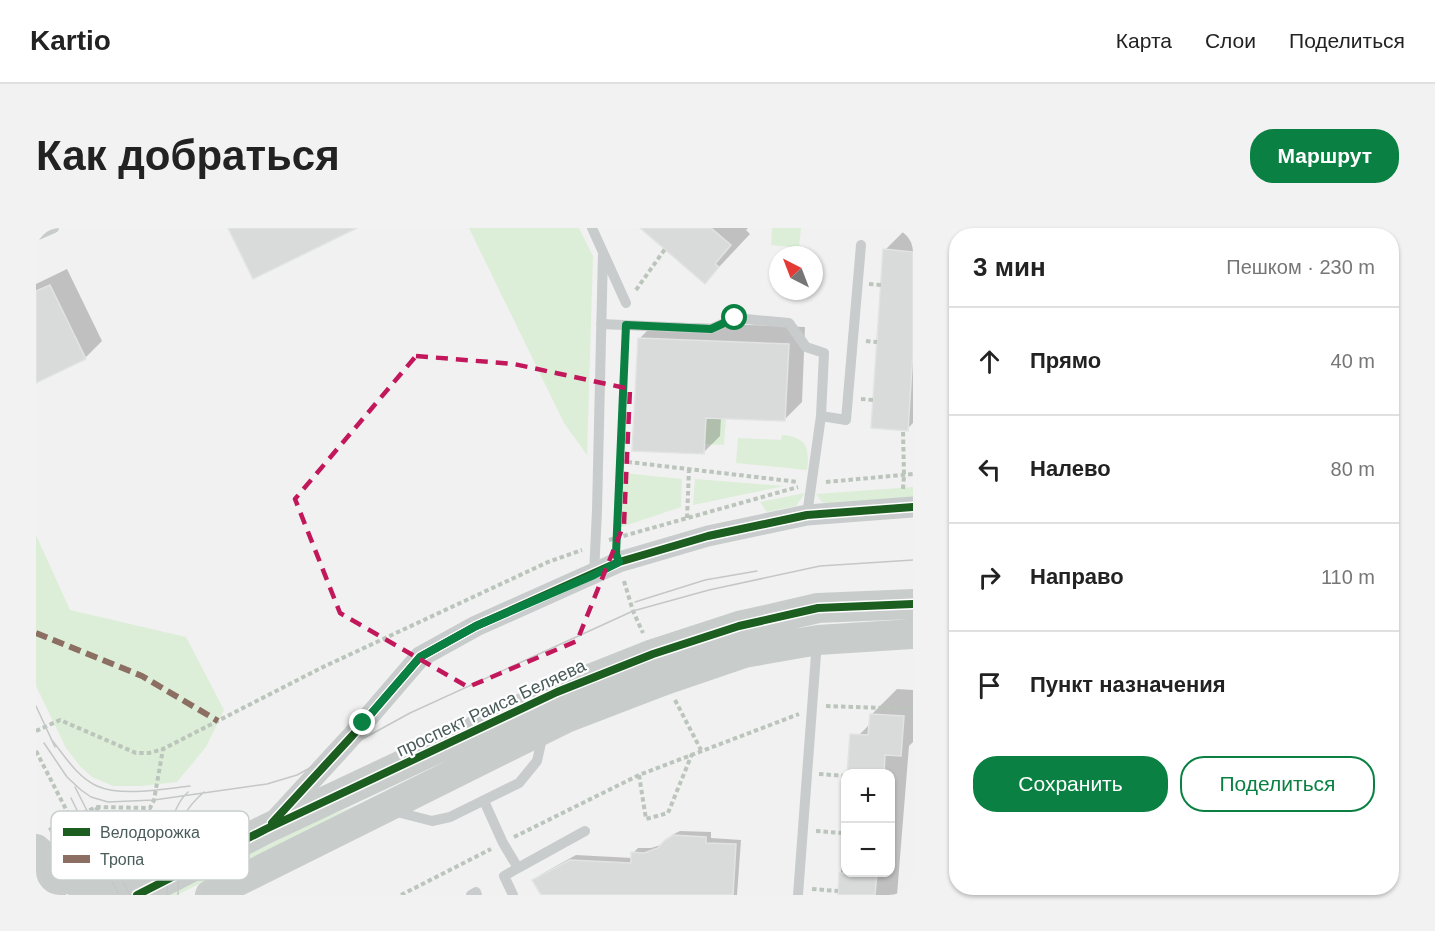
<!DOCTYPE html>
<html lang="ru">
<meta charset="utf-8">
<style>
body{margin:0;font-family:Helvetica,sans-serif;background:#f2f2f2;color:#222}
.controls{position:absolute;right:18px;bottom:18px;display:grid;overflow:hidden;border-radius:12px;box-shadow:0 2px 4px #0004}
.controls button{width:54px;height:54px;display:grid;place-items:center;padding:0;border:0;border-bottom:2px solid #e0e0e0;background:#fff;color:#222;font:30px sans-serif}
.compass{position:absolute;left:733px;top:18px;width:54px;height:54px;border-radius:50%;background:#fff;box-shadow:0 2px 4px #0004;rotate:318deg}
.stop{position:absolute;width:18px;height:18px;margin:-14px;border:4px solid #0b8043;border-radius:50%;background:#fff}
.stop.end{background:#0b8043;border-color:#fff;box-shadow:0 2px 6px #0008}
.list{margin:0;padding:0;list-style:none}
h2{display:flex;justify-content:space-between;align-items:center;height:78px;margin:0;padding:0 24px;font-size:26px}
h2 small{font-size:20px;font-weight:400;color:#767676}
.list li{display:grid;grid-template-columns:39px 1fr auto;gap:18px;align-items:center;box-sizing:border-box;height:108px;padding:0 24px;border-top:2px solid #e0e0e0}
.list b{display:block;font-size:22px;white-space:nowrap}
.list em{font-size:20px;font-style:normal;color:#767676}
.actions{display:flex;gap:12px;padding:18px 24px}
.actions a{flex:1;padding:14px 0;border:2px solid #0b8043;border-radius:24px;text-align:center;font-size:21px;color:#0b8043}
.actions .main{background:#0b8043;color:#fff}
.icon{flex:none;width:33px;height:33px;fill:none;stroke:currentColor;stroke-width:2;stroke-linecap:round;stroke-linejoin:round}
.map{position:relative;flex:none;width:877px;height:667px;overflow:hidden;border-radius:24px}
header{display:flex;align-items:center;gap:36px;box-sizing:border-box;height:84px;padding:0 30px;background:#fff;border-bottom:2px solid #e0e0e0}
header strong{font-size:28px}
nav{display:flex;gap:33px;margin-inline-start:auto;font-size:21px}
.intro{display:flex;align-items:center;justify-content:space-between;box-sizing:border-box;height:144px;padding:0 36px}
h1{margin:0;font-size:42px}
.button{padding:15px 27px;border-radius:24px;background:#0b8043;color:#fff;font-size:21px;font-weight:700}
main{display:flex;gap:36px;padding:0 36px}
aside{flex:1;background:#fff;border-radius:24px;box-shadow:0 2px 4px #0004}
.map>svg:first-child{display:block}
.green{fill:#dceed7}
.shadow{fill:#0003}
.building{fill:#d9dada;stroke:#e2e3e4;stroke-width:1.5}
.lines{fill:none;stroke-linecap:round;stroke-linejoin:round}
.path{stroke:#bbc5bc;stroke-width:4;stroke-dasharray:4.5 3;stroke-linecap:butt}
.lane{stroke:#c9cccc;stroke-width:10}
.street{stroke:#c9cccc;stroke-width:21}
.secondary{stroke:#c8cdcc;stroke-width:30}
.tram{stroke:#c5c7c7;stroke-width:1.5}
.quiet{stroke:#8d6e63;stroke-width:6;stroke-dasharray:12 6;stroke-linecap:butt}
.cycleway-casing{stroke:#fff;stroke-width:11}
.cycleway{stroke:#1b5e20;stroke-width:8}
.route{stroke:#0b8043;stroke-width:8}
.marked{fill:none;stroke:#c2185b;stroke-width:4.5;stroke-dasharray:12 8;stroke-linejoin:round}
.labels{text-anchor:middle;dominant-baseline:central;stroke-width:4.5;stroke-linejoin:round;paint-order:stroke}
.street-label{font-size:18px;fill:#495c5a;stroke:#fff}
.key{fill:#fff;stroke:#c8cece;stroke-width:1.5}
.key-label{font-size:16px;fill:#495c5a}
</style>
<header>
<strong>Kartio</strong>
<nav><a>Карта</a><a>Слои</a><a>Поделиться</a></nav>
</header>
<div class="intro"><h1>Как добраться</h1><a class="button">Маршрут</a></div>
<main>
<div class="map">
<svg width="877" height="667" viewBox="0 0 877 667">
<rect width="100%" height="100%" fill="#f1f1f1"/>
<path class="green" d="M433,0H543L557,28L551,227L528,195Z
M736,0H765L763,20L735,17Z
M670,190H690L688,217L668,216Z
M746,207C770,209 774,219 771,242L700,235L702,210L745,212Z
M588,245L646,251L645,279L585,299Z
M659,251L748,258L657,277Z
M877,259V270L795,276L786,274L780,266Z
M769,265L760,278L731,284L724,274Z
M0,307L34,382L150,409L188,482L170,519L141,554L105,558H77L56,549L44,538L30,520L0,458Z
M321,577L141,667H129L285,591Z"/>
<path class="shadow" d="M606,0H712L710,2L714,6L669,54Z
M871,0H877V195L871,201L849,22Z
M31,41L66,113L49,130L0,154V56Z
M620,94L769,99L766,174L749,191L685,189L684,208L667,225L603,111Z
M861,461L877,462V514L873,518L861,667H803L810,585V644H854V546H813L815,515L835,495L836,486Z
M644,603L675,604V610L705,612L701,667H506L498,653L504,647L540,627L596,630L597,625L602,620H615L628,616L636,607Z"/>
<path class="building" d="M192,0H321L217,51Z
M604,0H675L695,17L679,36L683,39L669,56Z
M847,21L877,24V123L872,203L835,200Z
M14,57L50,131L0,155V63Z
M602,110L753,116L749,193L670,190L668,226L596,223Z
M834,486L868,488L865,528L849,527L848,546H811L814,506L832,507Z
M637,607L670,609V615L700,616L697,667H505L496,652L534,632L595,635V624L608,625L622,620L629,612Z
M803,645H841L839,667H802Z"/>
<g class="lines">
<path class="path" d="M833,56L845,57
M600,62L629,21
M830,113L841,114
M825,171L837,172
M584,233L762,254
M790,254L877,246
M867,261L868,247L867,202
M651,290L653,241
M580,311L589,111
M573,312L762,259
M588,353L597,383L607,405
M639,472L665,522
M790,478L877,481
M0,503L24,492L100,525H113L127,521
M0,523L35,591
M783,546L810,548
M603,547L610,591L632,585L656,526
M60,579L91,639
M13,602L60,579L114,580L118,572L127,521L285,440L512,334L546,322
M780,603L806,605
M478,609L603,547L763,486
M776,661L802,663
M365,667L455,621"/>
<path class="lane" d="M556,0L590,75
M0,8L18,0
M565,96L675,101L699,90L753,95L770,119L788,125L785,188
M771,287L785,188L810,192L825,17
M558,347L561,282L567,24
M448,573L467,615L482,640L549,603
M357,583L396,593L414,589L483,555L501,533L507,506
M435,667L440,664L441,667
M477,667L468,648L482,640
M762,667L781,413"/>
<path class="street" d="M238,593L316,508L384,429L440,398L583,334L672,308L771,287L877,279"/>
<path class="secondary" d="M0,621L36,652L64,660L104,666
M0,634L15,667
M101,667L230,601L521,464L617,426L703,398L782,380L877,376
M174,667L530,490L629,452L708,425L782,412L877,406"/>
<path class="tram" d="M599,374L669,352L721,343
M0,478L19,519
M15,511C28,527 41,549 61,558C85,569 127,561 154,558
M8,515L31,549L45,562L55,569L72,574L118,572L231,556L261,547L374,485L597,383L673,362L784,338L877,332
M39,559L94,667
M35,570L83,667
M131,667C133,635 127,587 152,564
M142,667C143,646 140,604 149,586C154,577 160,571 168,564"/>
<path class="quiet" d="M0,405L106,448L182,493"/>
<g class="cycleway-casing">
<path id="cycleway" d="M236,595L316,508L384,429L440,398L583,334L672,308L771,287L877,279
M101,667L230,601L521,464L617,426L703,398L782,380L877,376"/>
</g>
<use href="#cycleway" class="cycleway"/>
</g>
<g class="lines">
<path class="route" d="M327,495L384,429L440,398L558,347L583,334L580,326L590,97L675,101L699,90"/>
</g>
<path class="marked" d="M380,128L478,136L594,161L588,296L541,413L432,459L304,385L259,271Z"/>
<g class="labels">
<g class="street-label">
<text transform="translate(455 480) rotate(-25)">проспект Раиса Беляева</text>
</g>
</g>
<rect x="15" y="583" width="198" height="69" rx="9" class="key"/>
<rect x="27" y="600" width="27" height="8" fill="#1b5e20"/>
<rect x="27" y="627" width="27" height="8" fill="#8d6e63"/>
<g class="key-label">
<text x="64" y="610">Велодорожка</text>
<text x="64" y="637">Тропа</text>
</g>
</svg>
<div class="controls">
<button>+</button>
<button>−</button>
</div>
<svg class="compass" viewBox="-18 -18 36 36"><path d="M0-13l5 13h-10z" fill="#e53935"/><path d="M0 13l5-13h-10z" fill="#767676"/></svg>
<div class="stop" style="left:699px;top:90px"></div>
<div class="stop end" style="left:327px;top:495px"></div>
</div>
<aside>
<h2>3 мин<small>Пешком · 230 m</small></h2>
<ul class="list">
<li><svg class="icon" aria-label="ahead" viewBox="0 0 24 24"><path d="M12 20V5M6 11l6-6 6 6"/></svg><div><b>Прямо</b></div><em>40 m</em></li>
<li><svg class="icon" aria-label="left" viewBox="0 0 24 24"><path d="M17 20v-9H6M10 6l-5 5 5 5"/></svg><div><b>Налево</b></div><em>80 m</em></li>
<li><svg class="icon" aria-label="right" viewBox="0 0 24 24"><path d="M7 20v-9h11M14 6l5 5-5 5"/></svg><div><b>Направо</b></div><em>110 m</em></li>
<li><svg class="icon" aria-label="arrive" viewBox="0 0 24 24"><path d="M6 21V4h12l-3 4 3 4H6"/></svg><div><b>Пункт назначения</b></div></li>
</ul>
<div class="actions"><a class="main">Сохранить</a><a>Поделиться</a></div>
</aside>
</main>
